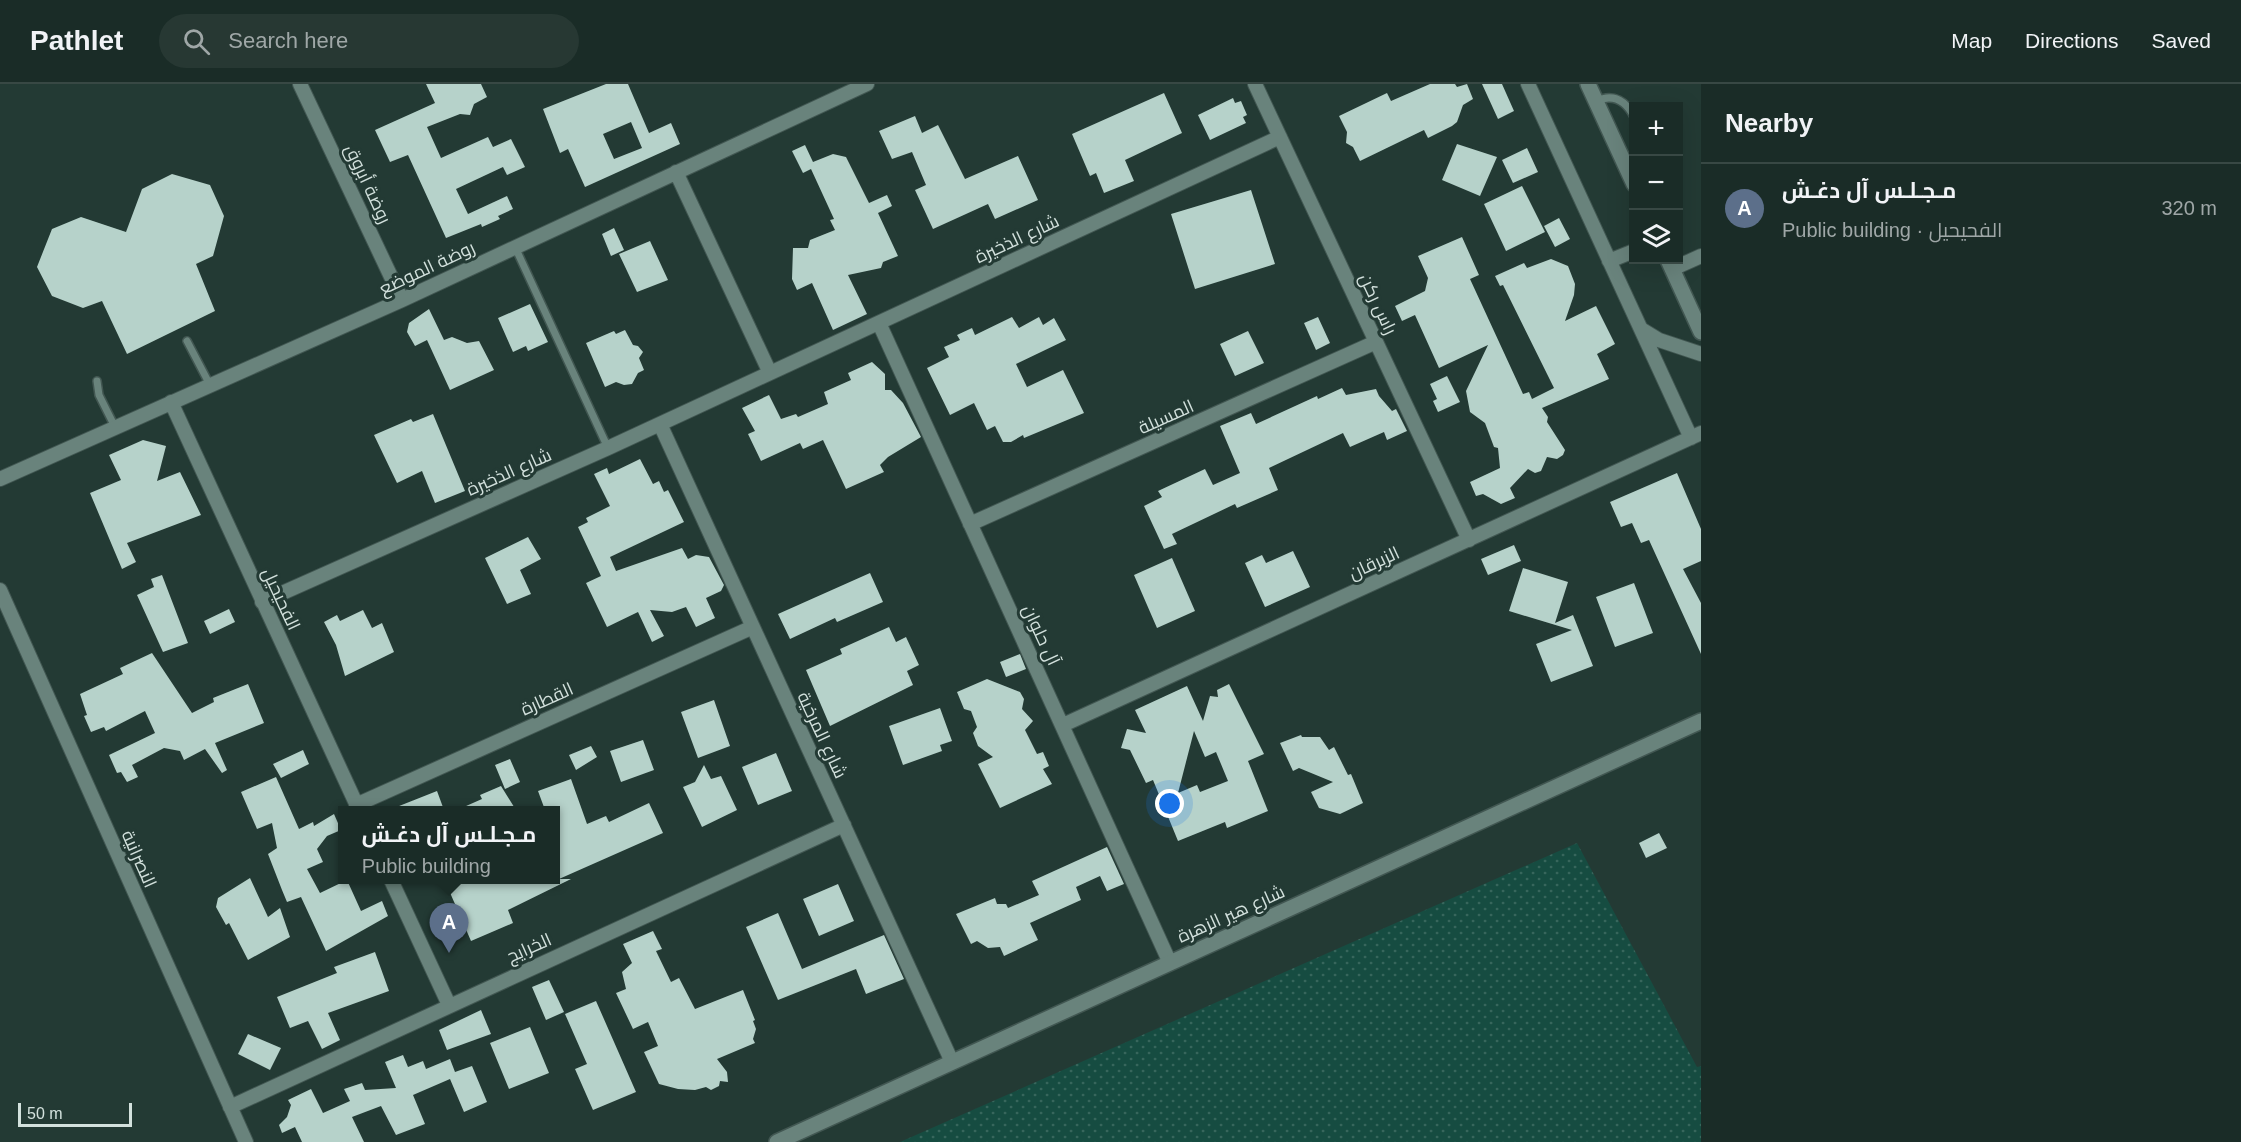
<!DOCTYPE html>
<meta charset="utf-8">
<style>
body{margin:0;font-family:Helvetica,Cairo,sans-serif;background:#273833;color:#f1f3f6}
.controls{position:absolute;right:18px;top:18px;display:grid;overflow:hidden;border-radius:0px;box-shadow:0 6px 24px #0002}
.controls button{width:54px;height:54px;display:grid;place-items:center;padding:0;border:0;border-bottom:2px solid #384844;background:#1a2c27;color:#f1f3f6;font:30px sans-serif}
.scale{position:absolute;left:18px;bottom:15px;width:114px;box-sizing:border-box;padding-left:6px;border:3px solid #d3e1dd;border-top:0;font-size:16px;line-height:21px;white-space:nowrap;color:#d3e1dd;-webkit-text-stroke:4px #233a34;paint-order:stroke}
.you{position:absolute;left:1170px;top:720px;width:21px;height:21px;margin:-15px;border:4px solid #fff;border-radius:50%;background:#1a73e8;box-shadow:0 0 0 9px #1a73e833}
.badge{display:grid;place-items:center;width:39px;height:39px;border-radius:50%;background:#ff8eb9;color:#fff;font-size:20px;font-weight:700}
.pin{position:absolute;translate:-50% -50px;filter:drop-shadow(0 2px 3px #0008)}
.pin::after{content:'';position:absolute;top:32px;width:21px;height:18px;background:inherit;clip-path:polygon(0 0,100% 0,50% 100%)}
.popup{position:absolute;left:338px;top:722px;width:222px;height:78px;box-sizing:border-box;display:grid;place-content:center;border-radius:0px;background:#1a2c27;filter:drop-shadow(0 2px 4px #0005);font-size:20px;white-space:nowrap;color:#9fa7a7}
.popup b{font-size:22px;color:#f1f3f6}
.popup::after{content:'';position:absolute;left:50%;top:100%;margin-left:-12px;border:12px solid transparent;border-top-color:#1a2c27}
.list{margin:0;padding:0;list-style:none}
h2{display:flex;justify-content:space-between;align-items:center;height:78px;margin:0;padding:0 24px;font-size:26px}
h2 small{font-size:20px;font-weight:400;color:#9fa7a7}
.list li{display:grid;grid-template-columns:39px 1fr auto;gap:18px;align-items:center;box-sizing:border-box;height:90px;padding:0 24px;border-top:2px solid #384844}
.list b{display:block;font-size:22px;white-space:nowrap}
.list p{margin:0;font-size:20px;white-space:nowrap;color:#9fa7a7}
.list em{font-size:20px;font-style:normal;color:#9fa7a7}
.icon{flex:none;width:33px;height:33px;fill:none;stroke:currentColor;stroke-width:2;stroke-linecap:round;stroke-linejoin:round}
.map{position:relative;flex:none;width:1701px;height:1058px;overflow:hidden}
header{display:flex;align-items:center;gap:36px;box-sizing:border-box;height:84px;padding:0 30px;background:#1a2c27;border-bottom:2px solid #384844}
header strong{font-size:28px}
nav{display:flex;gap:33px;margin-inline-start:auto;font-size:21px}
.search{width:420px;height:54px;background:#273833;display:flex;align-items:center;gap:15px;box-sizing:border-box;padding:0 21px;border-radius:33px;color:#9fa7a7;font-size:22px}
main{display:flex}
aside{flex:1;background:#1a2c27}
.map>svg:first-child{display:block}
.park{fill:url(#park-dots)}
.building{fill:#b6d2ca;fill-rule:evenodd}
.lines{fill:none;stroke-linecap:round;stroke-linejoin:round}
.lane-casing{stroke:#425752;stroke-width:10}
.street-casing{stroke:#425752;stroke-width:16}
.secondary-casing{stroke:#425752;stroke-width:18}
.lane{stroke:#69837c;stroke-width:7}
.street{stroke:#69837c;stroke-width:14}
.secondary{stroke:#69837c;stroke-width:15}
.labels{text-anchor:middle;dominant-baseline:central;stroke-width:6;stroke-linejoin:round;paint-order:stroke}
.street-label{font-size:18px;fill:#d3e1dd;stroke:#233a34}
</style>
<header>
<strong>Pathlet</strong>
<div class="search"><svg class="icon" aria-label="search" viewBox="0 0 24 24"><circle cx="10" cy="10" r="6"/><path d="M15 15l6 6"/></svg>Search here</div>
<nav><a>Map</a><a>Directions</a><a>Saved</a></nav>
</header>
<main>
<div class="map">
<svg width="1701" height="1058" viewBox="0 0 1701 1058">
<defs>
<pattern id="park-dots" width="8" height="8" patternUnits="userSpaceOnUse" patternTransform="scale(1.5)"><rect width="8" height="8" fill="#164c41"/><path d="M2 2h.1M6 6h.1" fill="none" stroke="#37665c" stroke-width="1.8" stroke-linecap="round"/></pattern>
</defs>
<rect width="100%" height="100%" fill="#233a34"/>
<path class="park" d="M1577,759L1697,983L1701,982V1058H900Z"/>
<path class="building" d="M426,0H481L487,13L474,20L470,31L460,30L427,43L441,74L488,53L493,63L511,55L525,83L507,91L503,83L456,105L468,130L507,112L513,125L498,132L500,135L482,143L481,140L446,154L408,71L390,78L375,46L435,19Z
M606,0H628L649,49L671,39L680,60L585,103L568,65L560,69L543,25ZM631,38L642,64L614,75L603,50Z
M1430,0H1455L1457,3L1467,0L1473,15L1463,21L1457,38L1452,42L1428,54L1424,46L1360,77L1353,63L1346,59L1347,48L1339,32L1387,9L1391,17Z
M1482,0H1502L1514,27L1498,35Z
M1164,9L1182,49L1125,76L1134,97L1104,109L1096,89L1090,92L1072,50Z
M1233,14L1235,19L1241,17L1247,31L1243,33L1246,39L1210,56L1198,31Z
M915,32L922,49L938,41L965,95L1018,72L1038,116L995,135L988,120L933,145L915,106L926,101L912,68L892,75L879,47Z
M1457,60L1497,73L1480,112L1442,96Z
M805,61L813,78L833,70L846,73L869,119L887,111L892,122L878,129L898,172L883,178L881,184L848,191L867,230L833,246L812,199L797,206L792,195L793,164H808L810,156L835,146L830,136L834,135L811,85L803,89L792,67Z
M1527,64L1538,88L1513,99L1502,76Z
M172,90L210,101L224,132L213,172L196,180L215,227L127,270L102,217L83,224L52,212L37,183L52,145L81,133L126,148L142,105Z
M1522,102L1545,148L1506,167L1484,120Z
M1251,106L1275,180L1195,205L1171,130Z
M1559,134L1570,155L1555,163L1544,142Z
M614,144L624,166L611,172L602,150Z
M1462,153L1479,191L1470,195L1523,310L1529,308L1532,315L1554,304L1503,201L1500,202L1495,192L1524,179L1527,184L1551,175L1568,182L1575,200L1574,211L1565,237L1596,222L1615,260L1597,270L1609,295L1542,324L1548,333L1547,338L1565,366L1563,371L1557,375L1547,373L1541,387L1535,389L1528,385L1510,404L1515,414L1501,420L1483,410L1476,412L1470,398L1500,384L1498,364L1494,363L1485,339L1470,328L1466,307L1488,261L1439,284L1415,231L1402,237L1395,222L1425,207L1428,194L1418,172Z
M650,157L668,196L637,208L619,170Z
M530,220L548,258L528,267L526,262L513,268L498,234Z
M429,225L444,256L452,253L467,259L479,257L494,286L450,306L427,256L415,262L407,248L409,239Z
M1012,233L1019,244L1039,233L1043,241L1054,234L1066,256L1016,280L1027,303L1063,286L1084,329L1024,354L1023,351L1011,358H1003L995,342L987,346L974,319L950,331L927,284L949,273L944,263L960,256L957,251L972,244L975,251Z
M1318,233L1330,259L1316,266L1304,239Z
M625,246L633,261L638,262L643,268L639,274L644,286L638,289L632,300L624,301L616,298L605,303L586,259L614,247L616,250Z
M1248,247L1264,279L1235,292L1220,260Z
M872,278L885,290V306H891L903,319L921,353L888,373L880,381L884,388L846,405L823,356L803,365L800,359L761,377L748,350L755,347L742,324L769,311L781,335L796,330L798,333L828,320L824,308L851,296L848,289Z
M1447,292L1460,318L1438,328L1433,317L1437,315L1430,300Z
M1342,304L1346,311L1376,305L1379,312L1392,327L1396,325L1407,347L1387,356L1384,348L1350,363L1343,349L1269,384L1278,406L1237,424L1235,420L1172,450L1177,460L1164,465L1144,422L1162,413L1158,407L1205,385L1213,401L1240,389L1220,342L1251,329L1256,340L1317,312L1318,315Z
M433,330L465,407L435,419L422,387L397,399L374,351L411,335L413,338Z
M143,356L166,362L157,397L180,388L201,431L127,459L136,478L122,485L90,409L121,396L109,371Z
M640,375L653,400L659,397L664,408L668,406L684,438L610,473L616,487L682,464L688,475L696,471L709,473L724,501L721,507L706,514L715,534L696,543L686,523L672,528L650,526L664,552L652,558L638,528L607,543L586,499L601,492L578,443L588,438L586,434L610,422L594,390L607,384L609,390Z
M1677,389L1701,445V477L1683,485L1701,519V570L1649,456L1641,459L1632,439L1621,443L1610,418Z
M528,453L541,475L520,486L531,510L507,520L485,474Z
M1514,461L1521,477L1488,491L1481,475Z
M1293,467L1310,503L1265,523L1245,479L1262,471L1266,479Z
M1172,474L1195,527L1157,544L1134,491Z
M1523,484L1568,498L1555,539L1573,531L1593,582L1551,598L1536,560L1572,546L1509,527Z
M870,489L883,518L837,538L835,534L790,555L778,530Z
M162,491L188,559L163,568L137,511L154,503L151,495Z
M1634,499L1653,549L1615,563L1596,513Z
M229,525L235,538L210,550L204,537Z
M363,526L372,544L382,539L394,568L345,592L336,561L324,538L337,531L340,537Z
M889,543L896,558L906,553L919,581L907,587L913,601L830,642L806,586L842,570L840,565Z
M152,569L192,629L214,618L213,614L248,600L264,639L215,659L227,686L222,689L205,665L184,676L180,667L164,664L132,681L138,693L127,698L121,688L117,689L109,671L155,649L145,627L106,647L104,643L91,648L84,632L87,631L80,610L123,590L120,584Z
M1020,570L1026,585L1006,593L1000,578Z
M987,595L1020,608L1024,615L1022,625L1033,637L1025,646L1037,670L1043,668L1049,682L1043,685L1052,700L1000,724L978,680L993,673L978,662L973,649L977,643L971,627L964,625L957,608Z
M1229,600L1264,670L1248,677L1268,727L1227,744L1225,738L1178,757L1153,696L1146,699L1130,666L1121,664L1127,645L1146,649L1135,626L1187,602L1203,637L1210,612L1218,613L1217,606ZM1194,647L1205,673L1216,668L1228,697L1200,708L1197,701L1178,709Z
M714,616L730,662L698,674L681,628Z
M940,624L952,657L940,661L942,667L903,681L889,642Z
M1301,651L1302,653H1320L1329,666L1334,663L1348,691L1351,690L1363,719L1340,730L1319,724L1311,708L1333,698L1299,684L1293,687L1280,659Z
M643,656L654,686L621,698L610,667Z
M591,662L597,673L576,686L569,671Z
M303,666L309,680L281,694L273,680Z
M776,669L792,707L758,721L742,683Z
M510,675L520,698L505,705L495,681Z
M704,681L711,695L721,692L737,726L702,743L683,703L695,698Z
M276,693L299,745L313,738L314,742L334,730L341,746L327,752L317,765L323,778L307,785L320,809L347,796L361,827L382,817L388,832L326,867L301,813L287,818L282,806L268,770L277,764L272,739L257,745L241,708Z
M571,695L587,740L606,732L609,738L649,719L663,749L559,795H571L508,826L513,839L471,857L448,804L467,795H555V726H545L538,707Z
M501,702L516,726H457L482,715L480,711Z
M437,707L444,726H389Z
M1659,749L1667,764L1646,774L1639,759Z
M1107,763L1124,800L1107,807L1100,792L1076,803L1081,816L1030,839L1038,856L1004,872L1000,863L988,864L977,857L971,860L956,830L995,814L997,820H1006L1008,824L1039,811L1032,797Z
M250,794L268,833L280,824L290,853L248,876L229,839L226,841L216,823L218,814Z
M838,800L854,837L819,852L803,815Z
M778,829L802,885L884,851L904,895L866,910L856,885L778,916L746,843Z
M653,847L662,865L656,867L671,898L679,894L695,925L743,906L755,936L753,937L756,945L753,955L755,959L717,975L727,988L728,998L720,997L719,1002L711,1006L706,1003L695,1006L678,1005L659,1000L644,968L658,962L648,938L633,945L616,909L626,905L622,888L632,879L623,860Z
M375,868L389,907L328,929L340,956L322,965L308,937L290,944L277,913L337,889L334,883Z
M549,896L564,928L546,936L532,903Z
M596,917L636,1008L593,1026L575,985L587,980L565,930Z
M481,926L491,950L447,966L439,946Z
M530,943L549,989L509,1005L490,959Z
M248,950L281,964L270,986L238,970Z
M403,971L408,983L423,977L426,985L450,975L455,988L472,982L487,1018L464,1028L450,995L413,1011L425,1040L396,1051L381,1022L352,1033L364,1058H302L295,1043L282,1049L279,1041L287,1033L291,1021L288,1016L311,1005L323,1029L350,1017L344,1005L362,999L365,1006L396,1004L385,978Z"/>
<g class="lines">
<g class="lane-casing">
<path id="lane" d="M1596,17C1614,9 1626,17 1634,33
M515,163L608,364
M187,257L210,301
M97,297L99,311L115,343"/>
</g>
<g class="street-casing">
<path id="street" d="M300,0L402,216
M1255,0L1469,456
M1528,0L1691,354
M676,88L770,289
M1609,177L1634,167
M1672,185L1701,172
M879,239L1170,879
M1641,245L1659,256L1701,270
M171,318L359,726
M660,340L952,978
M0,395L402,216L867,0
M970,440L1376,258
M0,506L246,1058
M262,518L608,364L1280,53
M1063,641L1701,349
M356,721L753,543
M391,796L449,921
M230,1023L844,741"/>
</g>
<g class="secondary-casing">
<path id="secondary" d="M1588,0L1634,100
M1668,176L1701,248
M777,1058L1701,637"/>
</g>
<use href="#lane" class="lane"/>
<use href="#street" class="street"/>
<use href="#secondary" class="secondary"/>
</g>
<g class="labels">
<g class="street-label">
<text transform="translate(368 100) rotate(65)">روضة أبروق</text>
<text transform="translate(1017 155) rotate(-25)">شارع الذخيرة</text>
<text transform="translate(427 184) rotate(-25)">روضة الموضع</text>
<text transform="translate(1378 220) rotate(65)">راس ركن</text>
<text transform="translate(1166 333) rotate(-24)">المسيلة</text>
<text transform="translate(509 388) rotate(-24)">شارع الذخيرة</text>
<text transform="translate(1374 479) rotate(-25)">الزبرقان</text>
<text transform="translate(281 515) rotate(65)">الفحيحيل</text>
<text transform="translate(1041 551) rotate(65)">آل حلوان</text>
<text transform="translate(547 615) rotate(-24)">القطارة</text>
<text transform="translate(822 651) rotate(65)">شارع المرخية</text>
<text transform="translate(139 775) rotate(66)">النصرانية</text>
<text transform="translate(1231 830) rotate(-24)">شارع هير الزهرة</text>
<text transform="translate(529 864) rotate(-24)">الخرايج</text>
</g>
</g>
</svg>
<div class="controls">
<button>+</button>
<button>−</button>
<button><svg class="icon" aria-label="layers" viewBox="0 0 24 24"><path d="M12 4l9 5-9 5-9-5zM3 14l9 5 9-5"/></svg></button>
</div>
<div class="scale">50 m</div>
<div class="you"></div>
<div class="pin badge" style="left:449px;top:869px;background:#5c6f8a">A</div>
<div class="popup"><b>مـجـلـس آل دغـش</b>Public building</div>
</div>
<aside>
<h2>Nearby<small></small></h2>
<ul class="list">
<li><span class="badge" style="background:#5c6f8a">A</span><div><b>مـجـلـس آل دغـش</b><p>Public building · الفحيحيل</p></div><em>320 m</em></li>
</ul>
</aside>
</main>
